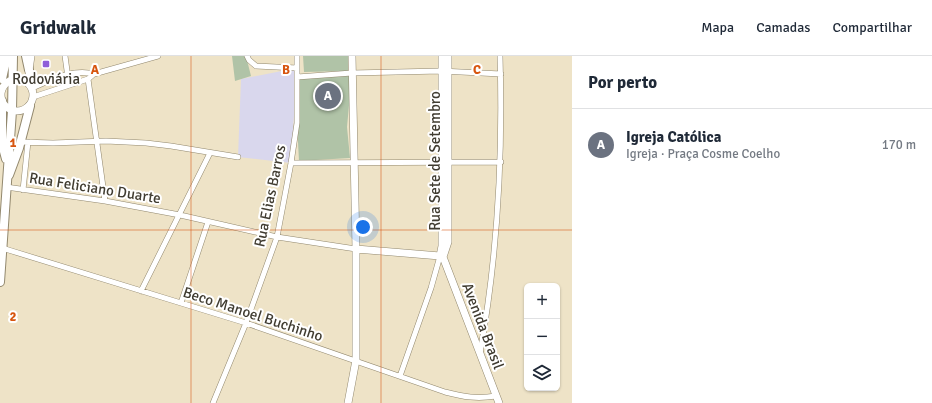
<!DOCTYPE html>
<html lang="pt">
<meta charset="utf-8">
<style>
body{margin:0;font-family:Signika,sans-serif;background:#f6f6f7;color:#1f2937}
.controls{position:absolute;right:12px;bottom:12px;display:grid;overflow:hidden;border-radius:6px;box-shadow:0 1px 3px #0004}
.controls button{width:36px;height:36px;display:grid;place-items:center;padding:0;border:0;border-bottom:1px solid #e0e1e3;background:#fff;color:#1f2937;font:20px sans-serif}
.you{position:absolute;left:363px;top:171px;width:14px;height:14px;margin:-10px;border:3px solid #fff;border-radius:50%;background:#1a73e8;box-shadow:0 0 0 6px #1a73e833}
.badge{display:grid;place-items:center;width:26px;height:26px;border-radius:50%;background:#111827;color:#fff;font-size:13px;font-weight:700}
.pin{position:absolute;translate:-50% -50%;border:2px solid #fff;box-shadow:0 1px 4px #0006}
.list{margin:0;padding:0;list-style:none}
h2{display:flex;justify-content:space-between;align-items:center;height:52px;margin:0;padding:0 16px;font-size:17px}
h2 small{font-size:13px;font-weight:400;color:#747a83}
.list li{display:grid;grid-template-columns:26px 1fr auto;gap:12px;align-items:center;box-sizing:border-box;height:72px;padding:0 16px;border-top:1px solid #e0e1e3}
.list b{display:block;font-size:15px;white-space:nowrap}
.list p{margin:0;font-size:13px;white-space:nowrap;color:#747a83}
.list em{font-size:13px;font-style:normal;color:#747a83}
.icon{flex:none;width:22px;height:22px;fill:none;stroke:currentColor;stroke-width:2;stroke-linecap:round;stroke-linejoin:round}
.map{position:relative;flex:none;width:572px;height:347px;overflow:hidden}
header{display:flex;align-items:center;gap:24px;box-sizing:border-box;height:56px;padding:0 20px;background:#fff;border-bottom:1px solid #e0e1e3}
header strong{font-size:19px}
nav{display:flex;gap:22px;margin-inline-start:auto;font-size:14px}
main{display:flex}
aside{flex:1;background:#fff}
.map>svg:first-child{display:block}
.education{fill:#d9d7ed}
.green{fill:#b0c3a7}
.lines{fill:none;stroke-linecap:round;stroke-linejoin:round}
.street-casing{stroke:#92886e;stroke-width:6}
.secondary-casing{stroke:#92886e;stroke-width:8}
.primary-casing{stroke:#92886e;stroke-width:10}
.street{stroke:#fff;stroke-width:5}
.secondary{stroke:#fff;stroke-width:7}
.primary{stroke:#fff;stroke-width:8}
.grid{fill:none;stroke:#d75610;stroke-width:1;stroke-opacity:0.55}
.poi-dot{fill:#8f5fd9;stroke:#fff;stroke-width:1.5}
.labels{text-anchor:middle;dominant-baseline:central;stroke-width:4;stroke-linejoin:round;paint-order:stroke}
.poi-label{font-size:15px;fill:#403c31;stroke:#fff}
.street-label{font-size:15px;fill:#403c31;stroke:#fff}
.grid-label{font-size:13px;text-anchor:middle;font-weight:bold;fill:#d75610;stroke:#fff;stroke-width:4;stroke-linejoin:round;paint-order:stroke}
</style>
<header>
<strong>Gridwalk</strong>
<nav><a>Mapa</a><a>Camadas</a><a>Compartilhar</a></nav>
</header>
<main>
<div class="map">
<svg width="572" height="347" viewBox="0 0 572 347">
<rect width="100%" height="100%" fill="#eee3c7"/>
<path class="education" d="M297,12L291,107L238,101L241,23Z"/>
<path class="green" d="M232,0H246L251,20L235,25Z
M303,0H348V15L304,16Z
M352,17L347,71L350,102L299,105L297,67V21Z"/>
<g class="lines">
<g class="street-casing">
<path id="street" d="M65,0L69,29
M247,0L249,4L256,10L297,12
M297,21L352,17L441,15L501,18
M88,23L105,145
M32,32C51,24 73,12 94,18
M33,41L88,23L94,18L158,0
M21,86L53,87L106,85L146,87L171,90L238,101
M291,107L501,106
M6,131L105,145L180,159L277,181L356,193
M23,134L28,86
M2,192L246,267L445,336C464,341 477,343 496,340
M141,235L210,97
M181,247L208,166
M480,297C498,198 503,101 500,0
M400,320L431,232L440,200
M213,347L246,267L277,181L291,107L297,67V0"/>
</g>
<g class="secondary-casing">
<path id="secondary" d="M1,0L2,16
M1 39a16 16 0 1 1 32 0a16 16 0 1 1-32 0Z
M30,29L29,14L31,0
M356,193L440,200L443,201
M440,200L442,190V0
M443,201L448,186V0
M443,201L499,347
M348,347L356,304V193L352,0"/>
</g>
<g class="primary-casing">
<path id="primary" d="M26,0L29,14
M2,23L7,0
M2,45V88L6,103
M9,119L19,92L30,50
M0,226L12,55L13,0"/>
</g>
<use href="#street" class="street"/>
<use href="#secondary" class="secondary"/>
<use href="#primary" class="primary"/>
</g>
<path class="grid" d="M191,0V347M381,0V347M0,174H572"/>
<rect class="poi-dot" x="42" y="4" width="8" height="8" rx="2"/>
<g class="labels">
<g class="poi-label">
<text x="46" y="23">Rodoviária</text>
</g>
<g class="street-label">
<text transform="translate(435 105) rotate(-90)">Rua Sete de Setembro</text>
<text transform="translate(95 132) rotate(9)">Rua Feliciano Duarte</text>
<text transform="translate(270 140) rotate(-78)">Rua Elias Barros</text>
<text transform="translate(253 258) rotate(18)">Beco Manoel Buchinho</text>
<text transform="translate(483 270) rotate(69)">Avenida Brasil</text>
</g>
</g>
<g class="grid-label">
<text x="95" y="18">A</text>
<text x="286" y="18">B</text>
<text x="477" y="18">C</text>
<text x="13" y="91">1</text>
<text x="13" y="265">2</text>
</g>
</svg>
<div class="controls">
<button>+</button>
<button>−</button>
<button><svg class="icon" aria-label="layers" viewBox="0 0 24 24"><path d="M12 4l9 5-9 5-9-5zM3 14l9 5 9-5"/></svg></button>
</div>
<div class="you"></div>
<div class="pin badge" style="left:328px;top:40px;background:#6b7280">A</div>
</div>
<aside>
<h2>Por perto<small></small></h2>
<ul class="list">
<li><span class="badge" style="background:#6b7280">A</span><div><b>Igreja Católica</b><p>Igreja · Praça Cosme Coelho</p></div><em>170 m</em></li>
</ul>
</aside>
</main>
